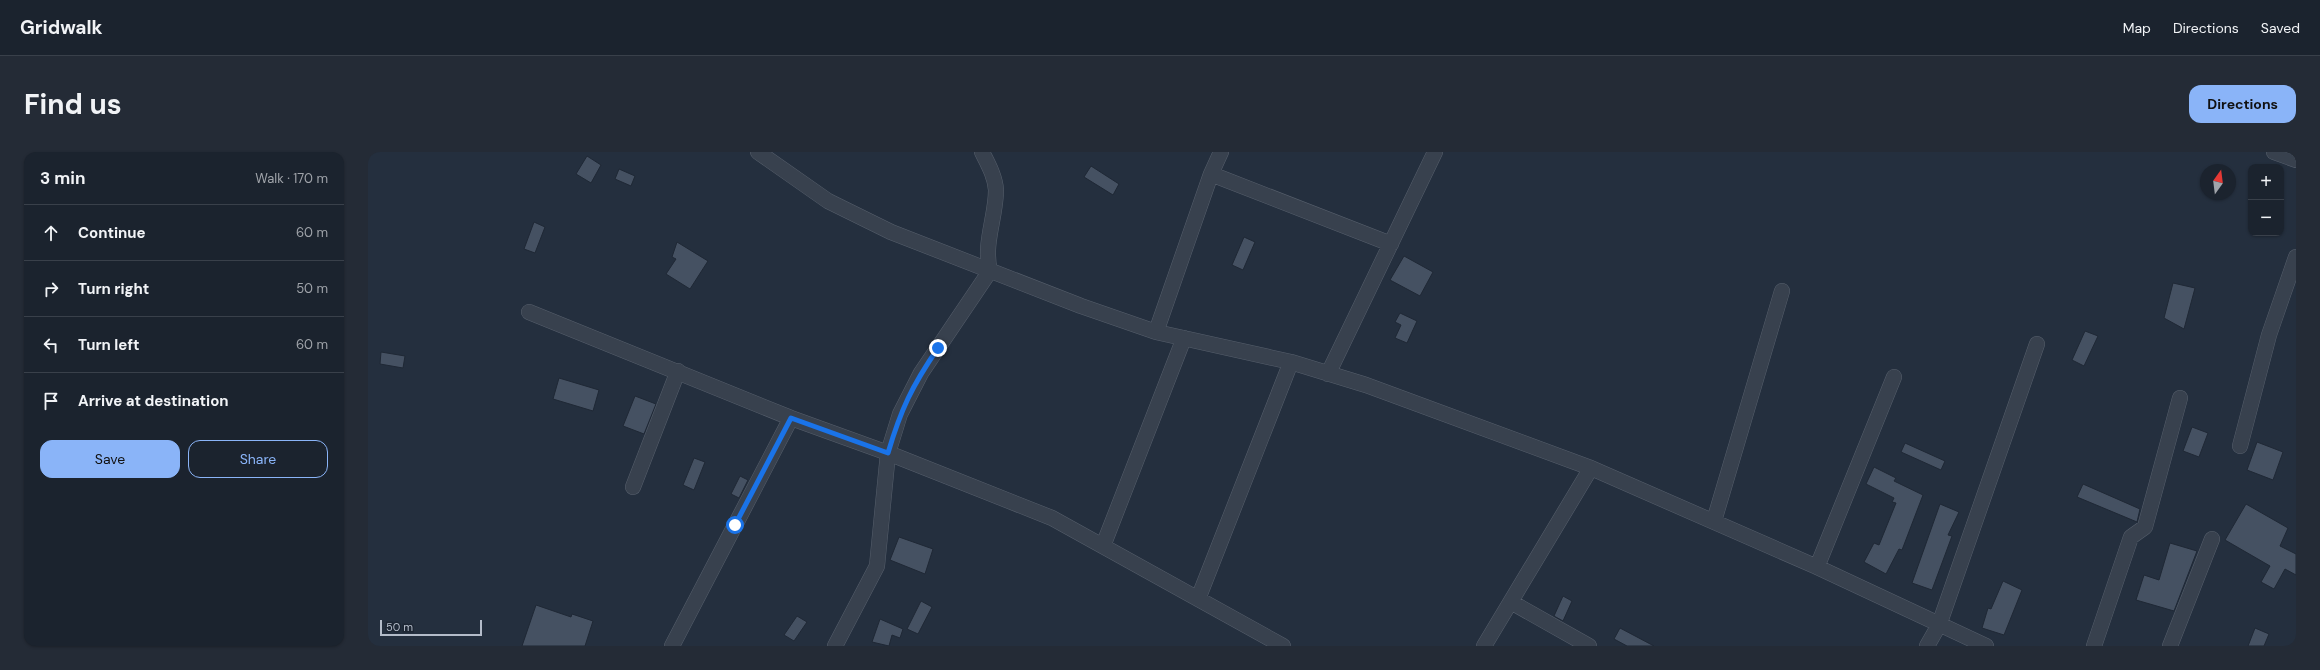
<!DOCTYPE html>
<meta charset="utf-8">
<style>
body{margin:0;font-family:"DM Sans",sans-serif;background:#242b36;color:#f1f3f6}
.controls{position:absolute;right:12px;top:12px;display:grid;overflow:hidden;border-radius:8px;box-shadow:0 1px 3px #0004}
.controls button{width:36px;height:36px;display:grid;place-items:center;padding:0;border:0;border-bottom:1px solid #39404a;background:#1b232e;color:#f1f3f6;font:20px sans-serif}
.compass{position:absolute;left:1832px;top:12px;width:36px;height:36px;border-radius:50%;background:#1b232e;box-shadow:0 1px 3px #0004;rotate:14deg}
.scale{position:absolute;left:12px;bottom:10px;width:102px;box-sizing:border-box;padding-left:4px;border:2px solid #b4bcc9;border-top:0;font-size:11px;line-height:14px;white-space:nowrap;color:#b4bcc9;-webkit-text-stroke:3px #1d2633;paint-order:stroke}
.stop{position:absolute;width:12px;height:12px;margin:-9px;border:3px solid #1a73e8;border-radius:50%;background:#fff}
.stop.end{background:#1a73e8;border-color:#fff;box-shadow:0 1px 4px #0008}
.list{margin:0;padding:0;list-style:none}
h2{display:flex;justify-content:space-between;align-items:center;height:52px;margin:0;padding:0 16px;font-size:17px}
h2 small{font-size:13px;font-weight:400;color:#a0a4aa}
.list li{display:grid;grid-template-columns:26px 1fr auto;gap:12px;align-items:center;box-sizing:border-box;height:56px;padding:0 16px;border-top:1px solid #39404a}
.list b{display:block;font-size:15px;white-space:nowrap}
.list em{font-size:13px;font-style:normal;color:#a0a4aa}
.actions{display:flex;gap:8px;padding:12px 16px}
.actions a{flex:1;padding:9px 0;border:1px solid #8ab4f8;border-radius:12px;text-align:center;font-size:14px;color:#8ab4f8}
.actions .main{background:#8ab4f8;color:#111}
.icon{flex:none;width:22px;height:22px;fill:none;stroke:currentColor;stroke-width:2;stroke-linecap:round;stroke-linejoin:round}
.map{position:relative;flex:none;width:1928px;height:494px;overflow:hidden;border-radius:12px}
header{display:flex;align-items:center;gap:24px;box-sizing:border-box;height:56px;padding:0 20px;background:#1b232e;border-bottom:1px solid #39404a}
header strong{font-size:19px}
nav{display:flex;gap:22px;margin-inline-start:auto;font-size:14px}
.intro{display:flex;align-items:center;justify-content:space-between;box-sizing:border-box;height:96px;padding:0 24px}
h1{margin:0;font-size:28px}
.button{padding:10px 18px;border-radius:12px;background:#8ab4f8;color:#111;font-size:14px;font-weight:700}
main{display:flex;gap:24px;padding:0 24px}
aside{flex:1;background:#1b232e;border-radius:12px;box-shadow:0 1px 3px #0004}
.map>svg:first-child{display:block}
.building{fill:#455162;stroke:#1f2835}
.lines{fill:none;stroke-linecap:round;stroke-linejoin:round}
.minor-casing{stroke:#565f6c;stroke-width:16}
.minor{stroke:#38414e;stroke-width:15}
.route{stroke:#1a73e8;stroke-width:5}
</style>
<header>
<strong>Gridwalk</strong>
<nav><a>Map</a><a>Directions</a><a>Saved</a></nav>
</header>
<div class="intro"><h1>Find us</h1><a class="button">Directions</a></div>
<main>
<aside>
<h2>3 min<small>Walk · 170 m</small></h2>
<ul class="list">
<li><svg class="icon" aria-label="ahead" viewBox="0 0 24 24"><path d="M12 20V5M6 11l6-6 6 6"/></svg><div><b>Continue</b></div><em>60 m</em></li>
<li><svg class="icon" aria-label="right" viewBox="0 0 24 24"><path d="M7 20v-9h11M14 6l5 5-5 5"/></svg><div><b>Turn right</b></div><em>50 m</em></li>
<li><svg class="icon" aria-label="left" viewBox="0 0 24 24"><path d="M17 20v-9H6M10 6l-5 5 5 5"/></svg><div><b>Turn left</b></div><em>60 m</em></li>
<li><svg class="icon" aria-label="arrive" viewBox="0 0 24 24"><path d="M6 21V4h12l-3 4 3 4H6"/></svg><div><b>Arrive at destination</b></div></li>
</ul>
<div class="actions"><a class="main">Save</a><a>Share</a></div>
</aside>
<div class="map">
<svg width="1928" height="494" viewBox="0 0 1928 494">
<rect width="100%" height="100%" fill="#242f3e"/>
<path class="building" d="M219,4L233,13L223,31L208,22Z
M723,14L751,32L745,43L716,25Z
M251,17L267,24L263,34L247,27Z
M166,70L177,75L167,101L156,97Z
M876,85L887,90L875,118L864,113Z
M309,90L340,109L322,137L298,122L308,107L304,105Z
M1036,104L1065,120L1052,144L1022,128Z
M1805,131L1827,136L1816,177L1796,166Z
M1032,161L1049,169L1039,191L1027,186L1033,173L1027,170Z
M1717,179L1730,184L1716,214L1704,208Z
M13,200L37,204L35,216L12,212Z
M191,226L231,238L225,259L185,247Z
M267,244L288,252L276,282L255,274Z
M1824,275L1840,281L1831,305L1815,299Z
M1889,290L1915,300L1905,328L1879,318Z
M1537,291L1577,309L1573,318L1533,300Z
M326,306L337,310L326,338L315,333Z
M1506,315L1528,326L1526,329L1555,343L1534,398L1531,397L1518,422L1496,410L1506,391L1511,393L1528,351L1524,350L1526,346L1498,332Z
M372,324L380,328L371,346L363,342Z
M1715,332L1772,357L1769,370L1709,345Z
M1572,352L1591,360L1580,383L1584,384L1564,438L1544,431Z
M1878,352L1920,376L1912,394L1928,402V423L1917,417L1906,437L1893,430L1902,414L1857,388Z
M531,385L565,397L557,422L522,408Z
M1802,391L1829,399L1806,459L1768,448L1776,423L1791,428Z
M1635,429L1654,438L1636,483L1614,476L1620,456L1623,457Z
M1195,444L1204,449L1195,469L1186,464Z
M553,449L564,455L550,482L539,477Z
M168,453L203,465L204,462L225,469L217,494H154Z
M429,464L439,470L426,489L416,483Z
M512,467L535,477L532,486L524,483L521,494L504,490Z
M1252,476L1286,494H1259L1246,487Z
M1887,476L1901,482L1896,494H1880Z"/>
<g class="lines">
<g class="minor-casing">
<path id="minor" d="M390,0L460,49L523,80L713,154L788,180L923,210L998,233L1223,316L1449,415L1618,494
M1906,0L1928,8
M843,22L1023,92
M161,160L423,266L520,301L684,366L915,494
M788,180L843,22L853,0
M960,222L1067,0
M1872,294L1901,183L1928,105
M265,335L310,219
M1346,369L1414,139
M735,394L816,186
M1449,415L1526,225
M830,447L923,210
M1143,450L1221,494
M304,494L423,266
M467,494L509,414L520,301L532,262L553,221L622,119C615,92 628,65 628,38C627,24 620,12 614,0
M1116,494L1223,316
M1559,494L1571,473L1669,192
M1726,494L1763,385L1777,375L1812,246
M1802,494L1844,387"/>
</g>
<use href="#minor" class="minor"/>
</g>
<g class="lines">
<path class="route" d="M367,373L423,266L520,301C533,257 544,234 570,196"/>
</g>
</svg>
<div class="controls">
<button>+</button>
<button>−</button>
</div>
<svg class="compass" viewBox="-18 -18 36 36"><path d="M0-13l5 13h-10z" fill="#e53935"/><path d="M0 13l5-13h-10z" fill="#a0a4aa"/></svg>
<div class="scale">50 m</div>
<div class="stop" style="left:367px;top:373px"></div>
<div class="stop end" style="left:570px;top:196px"></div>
</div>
</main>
